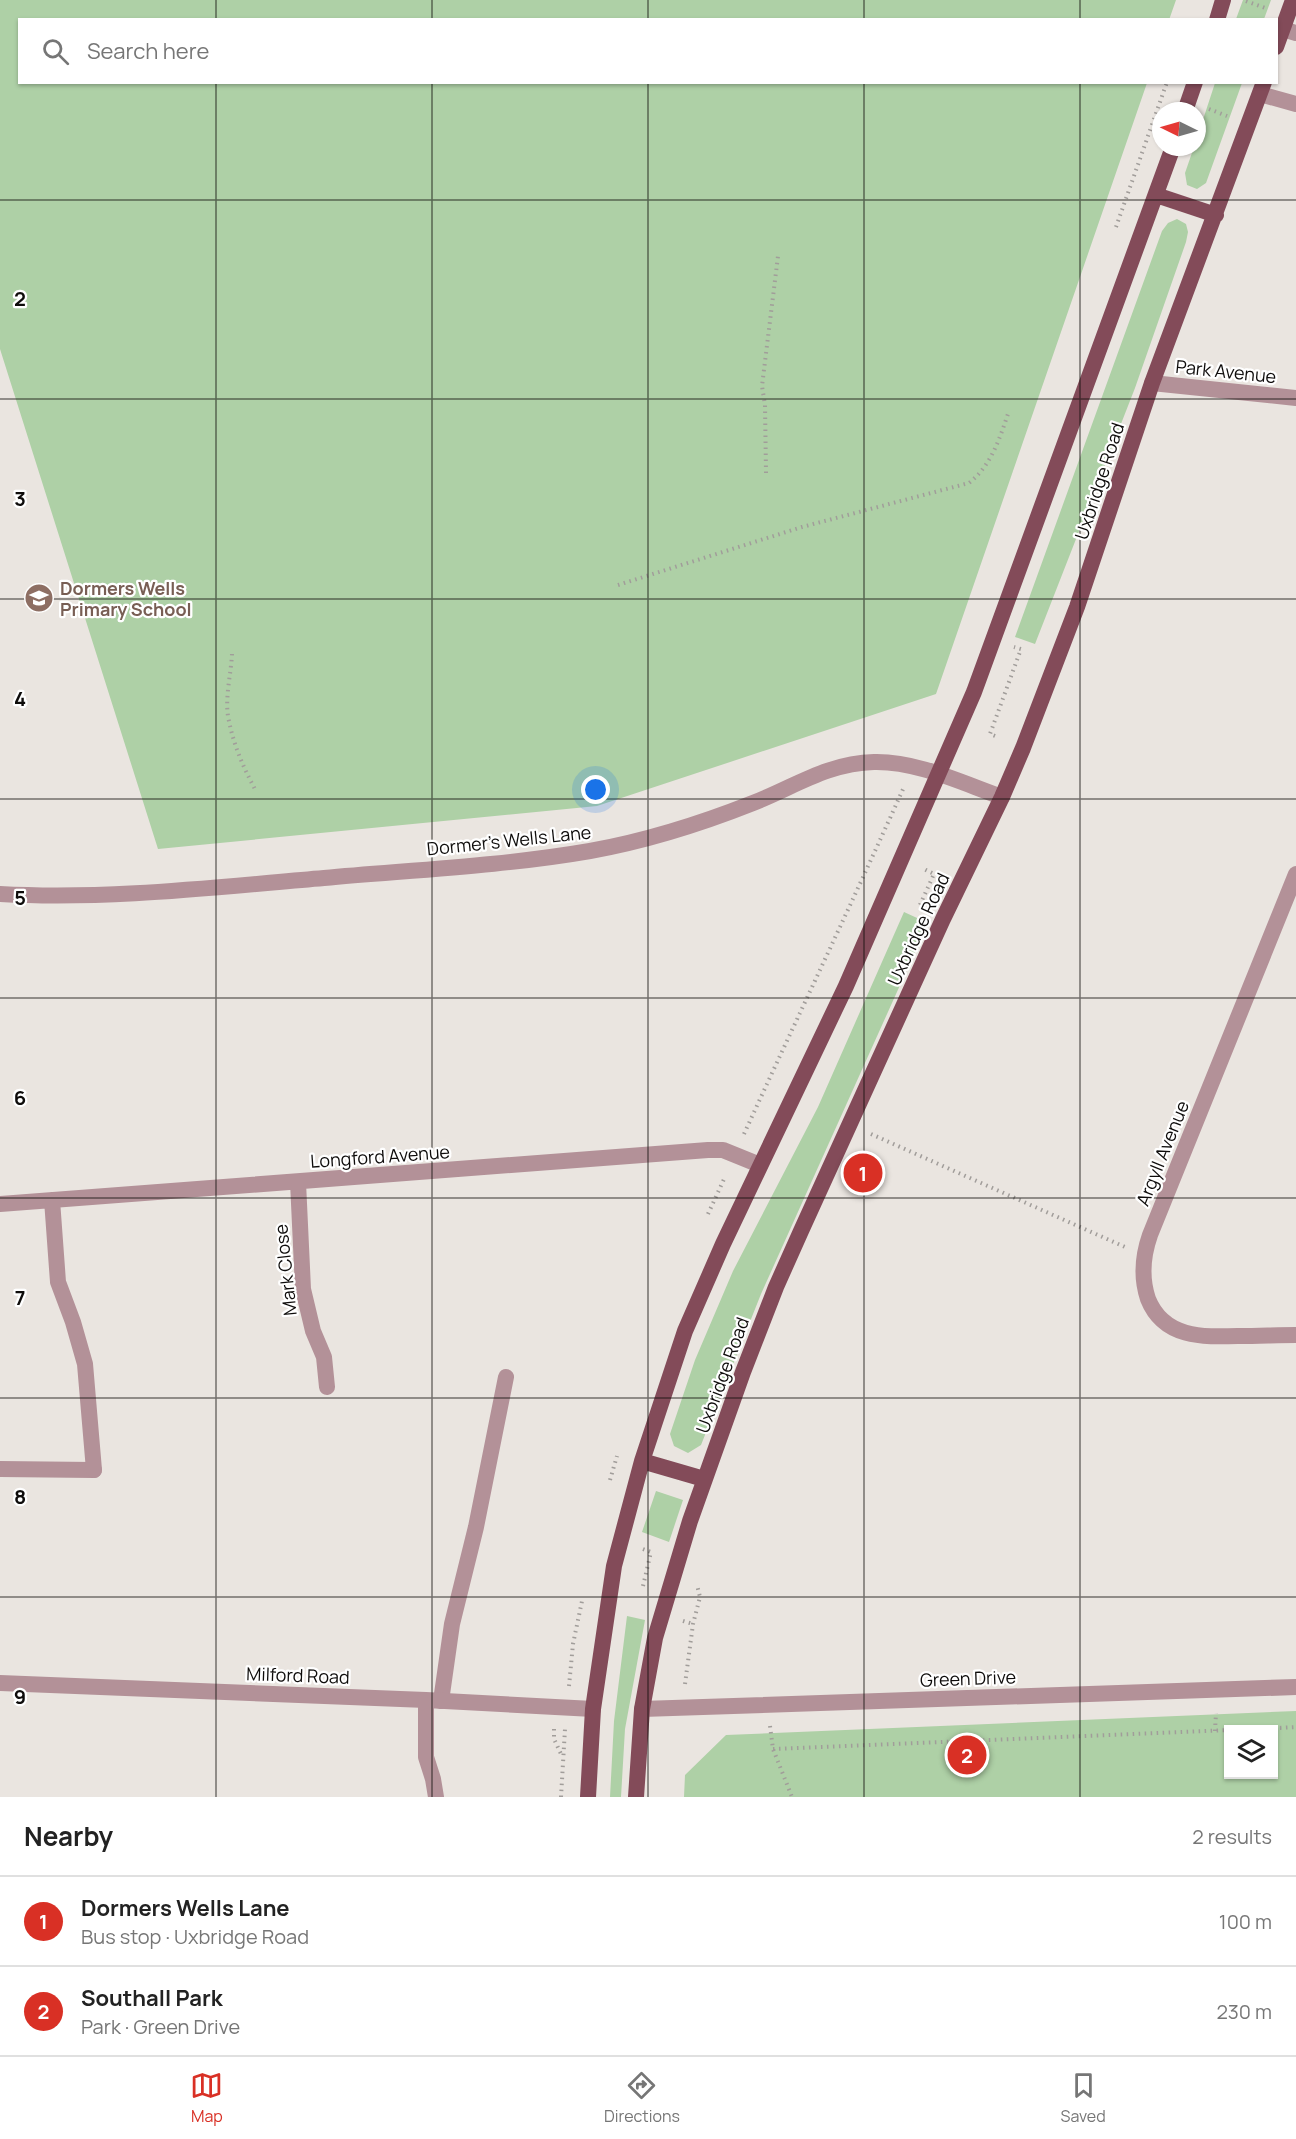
<!DOCTYPE html>
<meta charset="utf-8">
<style>
body{margin:0;font-family:Manrope,sans-serif;background:#f6f6f6;color:#222}
.controls{position:absolute;right:18px;bottom:18px;display:grid;overflow:hidden;border-radius:0px;box-shadow:0 2px 4px #0004}
.controls button{width:54px;height:54px;display:grid;place-items:center;padding:0;border:0;border-bottom:2px solid #e0e0e0;background:#fff;color:#222;font:30px sans-serif}
.compass{position:absolute;left:1152px;top:102px;width:54px;height:54px;border-radius:50%;background:#fff;box-shadow:0 2px 4px #0004;rotate:275deg}
.you{position:absolute;left:596px;top:790px;width:21px;height:21px;margin:-15px;border:4px solid #fff;border-radius:50%;background:#1a73e8;box-shadow:0 0 0 9px #1a73e833}
.badge{display:grid;place-items:center;width:39px;height:39px;border-radius:50%;background:#d93025;color:#fff;font-size:20px;font-weight:700}
.pin{position:absolute;translate:-50% -50%;border:3px solid #fff;box-shadow:0 2px 6px #0006}
.list{margin:0;padding:0;list-style:none}
h2{display:flex;justify-content:space-between;align-items:center;height:78px;margin:0;padding:0 24px;font-size:26px}
h2 small{font-size:20px;font-weight:400;color:#767676}
.list li{display:grid;grid-template-columns:39px 1fr auto;gap:18px;align-items:center;box-sizing:border-box;height:90px;padding:0 24px;border-top:2px solid #e0e0e0}
.list b{display:block;font-size:22px;white-space:nowrap}
.list p{margin:0;font-size:20px;white-space:nowrap;color:#767676}
.list em{font-size:20px;font-style:normal;color:#767676}
.icon{flex:none;width:33px;height:33px;fill:none;stroke:currentColor;stroke-width:2;stroke-linecap:round;stroke-linejoin:round}
.map{position:relative;flex:none;width:1296px;height:1797px;overflow:hidden}
.search{position:absolute;background:#fff;box-shadow:0 2px 4px #0004;left:18px;right:18px;top:18px;height:66px;display:flex;align-items:center;gap:15px;box-sizing:border-box;padding:0 21px;border-radius:0px;color:#767676;font-size:22px}
.sheet{height:258px;background:#fff}
nav{display:flex;justify-content:space-around;align-items:center;box-sizing:border-box;height:84px;border-top:2px solid #e0e0e0;background:#fff;font-size:16px;color:#767676}
nav a{display:grid;justify-items:center;gap:3px}
nav .on{color:#d93025}
.map>svg:first-child{display:block}
.green{fill:#aed0a6;fill-rule:evenodd}
.lines{fill:none;stroke-linecap:round;stroke-linejoin:round}
.path{stroke:#a19d9a;stroke-width:4;stroke-dasharray:1.5 4.5;stroke-linecap:butt}
.service{stroke:#b39198;stroke-width:16}
.minor{stroke:#b39198;stroke-width:16}
.tertiary{stroke:#b39198;stroke-width:16}
.primary{stroke:#834b59;stroke-width:16}
.grid{fill:none;stroke:#0e0c0b;stroke-width:1.5;stroke-opacity:0.55}
.labels{text-anchor:middle;dominant-baseline:central;stroke-width:4.5;stroke-linejoin:round;paint-order:stroke}
.street-label{font-size:18px;fill:#0e0c0b;stroke:#fff}
.education-label{font-size:18px;font-weight:bold;fill:#785e54;stroke:#fff;text-anchor:start}
.grid-label{font-size:20px;text-anchor:middle;font-weight:bold;fill:#0e0c0b;stroke:#fff;stroke-width:4.5;stroke-linejoin:round;paint-order:stroke}
</style>
<div class="map">
<svg width="1296" height="1797" viewBox="0 0 1296 1797">
<rect width="100%" height="100%" fill="#eae5e0"/>
<path class="green" d="M0,0H1176L1169,20H20V82L1147,83L936,694L597,806L158,849L0,349Z
M1243,0H1271L1264,19H1236Z
M1215,83H1242L1206,183L1197,189L1187,185L1185,173L1194,147H1197V138Z
M1177,219L1186,224L1188,232L1186,242L1135,388L1035,644L1015,637L1162,231L1168,223Z
M904,912L928,923L761,1294L701,1445L688,1453L674,1446L670,1434L695,1360L733,1271L818,1107Z
M656,1491L683,1500L669,1542L642,1532Z
M627,1616L645,1620L625,1729L621,1797H610L614,1721Z
M1296,1711V1797H684L685,1775L726,1735ZM1228,1730H1274V1774H1228Z"/>
<g class="lines">
<path class="path" d="M1246,1L1265,8
M1209,109L1227,116
M1116,227L1167,82
M766,473L765,405L762,386L778,256
M618,585L802,527L969,483C992,465 1000,437 1009,411
M232,654C231,674 225,697 228,716C233,744 243,767 256,791
M995,736L990,734L1021,649L1014,647
M922,909L919,907L934,874L924,869
M744,1134C797,1018 852,903 904,787
M871,1134L1125,1247
M708,1214L725,1177
M610,1480L617,1456
M643,1549L651,1552L643,1586
M683,1621L693,1624
M685,1684L693,1624L700,1597L697,1585
M569,1686L573,1644L582,1601
M770,1726L773,1749L792,1797
M554,1729V1739L562,1756
M1244,1730L1296,1727
M1215,1731L1216,1713
M773,1749L1228,1730
M561,1797L565,1729"/>
<path class="service" d="M0,1469L94,1470
M441,1701L452,1624L476,1527L506,1377"/>
<path class="minor" d="M1283,29L1296,33
M1260,94L1296,104
M1296,874L1150,1235C1143,1255 1141,1278 1148,1299C1164,1339 1204,1337 1240,1336C1259,1336 1277,1335 1296,1335
M298,1182L303,1289L313,1331L324,1357L327,1387
M52,1200L58,1282L73,1322L85,1364L94,1470
M0,1204L708,1150H723L760,1165
M0,1683L426,1700L593,1709
M426,1700V1757L433,1779L436,1797
M642,1709L1296,1687"/>
<path class="tertiary" d="M1152,383L1296,398
M0,894C108,900 217,887 324,878C412,870 503,866 590,851C646,841 700,824 753,803C794,787 828,763 874,762C917,761 962,783 1002,797"/>
<path class="primary" d="M1217,20L1223,0
M1276,47L1293,0
M1185,111L1195,82
M1156,195L1216,215
M642,1461L704,1479
M588,1797L593,1709L614,1566L642,1461L685,1331L723,1244L846,986L974,692L1173,147
M636,1797L642,1709L655,1638L690,1521L743,1372L776,1287L801,1231L943,919L1002,797L1023,748L1077,607L1152,383L1264,82"/>
</g>
<path class="grid" d="M216,0V20M432,0V20M648,0V20M864,0V20M1080,0V20M216,82V1797M432,82V1797M648,82V1797M864,82V1797M1080,82V1797M0,200H1296M0,399H1296M0,599H1296M0,799H1296M0,998H1296M0,1198H1296M0,1398H1296M0,1597H1296"/>
<defs>
<g id="school-disc" transform="scale(1.5)"><circle r="9.5" fill="#8d6e63" stroke="#fff"/><path d="M0-5L7-2L0 1L-7-2ZM-4 1L0 2.5L4 1V4Q0 6-4 4Z" fill="#fff"/></g>
</defs>
<g fill-rule="evenodd">
<use href="#school-disc" x="39" y="598"/>
</g>
<g class="labels">
<g class="street-label">
<text transform="translate(1226 371) rotate(6)">Park Avenue</text>
<text transform="translate(1099 481) rotate(-72)">Uxbridge Road</text>
<text transform="translate(509 840) rotate(-6)">Dormer's Wells Lane</text>
<text transform="translate(918 929) rotate(-65)">Uxbridge Road</text>
<text transform="translate(1162 1153) rotate(-68)">Argyll Avenue</text>
<text transform="translate(380 1156) rotate(-4)">Longford Avenue</text>
<text transform="translate(285 1270) rotate(-96)">Mark Close</text>
<text transform="translate(722 1375) rotate(-70)">Uxbridge Road</text>
<text transform="translate(298 1675) rotate(2)">Milford Road</text>
<text transform="translate(968 1678) rotate(-2)">Green Drive</text>
</g>
<g class="education-label">
<text x="60" y="588">Dormers Wells<tspan x="60" dy="21">Primary School</tspan></text>
</g>
</g>
<g class="grid-label">
<text x="20" y="306">2</text>
<text x="20" y="506">3</text>
<text x="20" y="706">4</text>
<text x="20" y="905">5</text>
<text x="20" y="1105">6</text>
<text x="20" y="1305">7</text>
<text x="20" y="1504">8</text>
<text x="20" y="1704">9</text>
</g>
</svg>
<div class="controls">
<button><svg class="icon" aria-label="layers" viewBox="0 0 24 24"><path d="M12 4l9 5-9 5-9-5zM3 14l9 5 9-5"/></svg></button>
</div>
<svg class="compass" viewBox="-18 -18 36 36"><path d="M0-13l5 13h-10z" fill="#e53935"/><path d="M0 13l5-13h-10z" fill="#767676"/></svg>
<div class="you"></div>
<div class="pin badge" style="left:863px;top:1173px">1</div>
<div class="pin badge" style="left:967px;top:1755px">2</div>
<div class="search"><svg class="icon" aria-label="search" viewBox="0 0 24 24"><circle cx="10" cy="10" r="6"/><path d="M15 15l6 6"/></svg>Search here</div>
</div>
<section class="sheet">
<h2>Nearby<small>2 results</small></h2>
<ul class="list">
<li><span class="badge">1</span><div><b>Dormers Wells Lane</b><p>Bus stop · Uxbridge Road</p></div><em>100 m</em></li>
<li><span class="badge">2</span><div><b>Southall Park</b><p>Park · Green Drive</p></div><em>230 m</em></li>
</ul>
</section>
<nav>
<a class="on"><svg class="icon" aria-label="map" viewBox="0 0 24 24"><path d="M3 6l6-2 6 2 6-2v14l-6 2-6-2-6 2zM9 4v14M15 6v14"/></svg>Map</a>
<a><svg class="icon" aria-label="directions" viewBox="0 0 24 24"><path d="M12 3l9 9-9 9-9-9zM9 14v-3h6M13 9l2 2-2 2"/></svg>Directions</a>
<a><svg class="icon" aria-label="saved" viewBox="0 0 24 24"><path d="M7 4h10v16l-5-4-5 4z"/></svg>Saved</a>
</nav>
